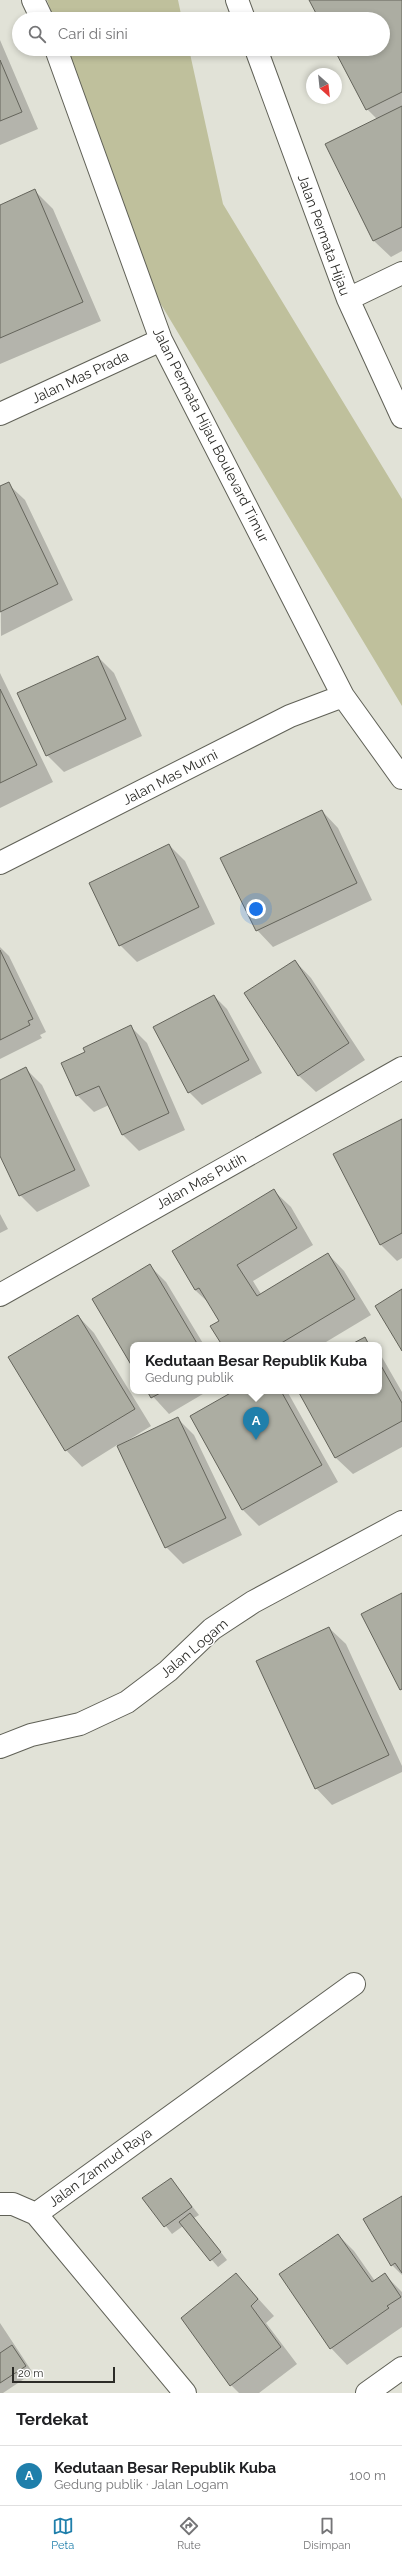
<!DOCTYPE html>
<html lang="id">
<meta charset="utf-8">
<style>
body{margin:0;font-family:Raleway,sans-serif;background:#f6f6f6;color:#202124}
.compass{position:absolute;left:306px;top:68px;width:36px;height:36px;border-radius:50%;background:#fff;box-shadow:0 2px 6px #0003;rotate:153deg}
.scale{position:absolute;left:12px;bottom:10px;width:103px;box-sizing:border-box;padding-left:4px;border:2px solid #2c2c28;border-top:0;font-size:11px;line-height:14px;white-space:nowrap;color:#2c2c28;-webkit-text-stroke:3px #fff;paint-order:stroke}
.you{position:absolute;left:256px;top:909px;width:14px;height:14px;margin:-10px;border:3px solid #fff;border-radius:50%;background:#1a73e8;box-shadow:0 0 0 6px #1a73e833}
.badge{display:grid;place-items:center;width:26px;height:26px;border-radius:50%;background:#1f7fab;color:#fff;font-size:13px;font-weight:700}
.pin{position:absolute;translate:-50% -33px;filter:drop-shadow(0 1px 2px #0008)}
.pin::after{content:'';position:absolute;top:21px;width:14px;height:12px;background:inherit;clip-path:polygon(0 0,100% 0,50% 100%)}
.popup{position:absolute;left:130px;top:1342px;width:252px;height:52px;box-sizing:border-box;display:grid;place-content:center;border-radius:8px;background:#fff;filter:drop-shadow(0 1px 3px #0005);font-size:13px;white-space:nowrap;color:#757577}
.popup b{font-size:15px;color:#202124}
.popup::after{content:'';position:absolute;left:50%;top:100%;margin-left:-8px;border:8px solid transparent;border-top-color:#fff}
.list{margin:0;padding:0;list-style:none}
h2{display:flex;justify-content:space-between;align-items:center;height:52px;margin:0;padding:0 16px;font-size:17px}
h2 small{font-size:13px;font-weight:400;color:#757577}
.list li{display:grid;grid-template-columns:26px 1fr auto;gap:12px;align-items:center;box-sizing:border-box;height:60px;padding:0 16px;border-top:1px solid #e0e0e0}
.list b{display:block;font-size:15px;white-space:nowrap}
.list p{margin:0;font-size:13px;white-space:nowrap;color:#757577}
.list em{font-size:13px;font-style:normal;color:#757577}
.icon{flex:none;width:22px;height:22px;fill:none;stroke:currentColor;stroke-width:2;stroke-linecap:round;stroke-linejoin:round}
.map{position:relative;flex:none;width:402px;height:2393px;overflow:hidden}
.search{position:absolute;background:#fff;box-shadow:0 2px 6px #0003;left:12px;right:12px;top:12px;height:44px;display:flex;align-items:center;gap:10px;box-sizing:border-box;padding:0 14px;border-radius:22px;color:#757577;font-size:15px}
.sheet{height:112px;background:#fff}
nav{display:flex;justify-content:space-around;align-items:center;box-sizing:border-box;height:56px;border-top:1px solid #e0e0e0;background:#fff;font-size:11px;color:#757577}
nav a{display:grid;justify-items:center;gap:2px}
nav .on{color:#1f7fab}
.map>svg:first-child{display:block}
.green{fill:#bfc09c}
.shadow{fill:#0003}
.building{fill:#acada2;stroke:#64645b}
.lines{fill:none;stroke-linecap:round;stroke-linejoin:round}
.street-casing{stroke:#606157;stroke-width:24}
.street{stroke:#fff;stroke-width:22}
.labels{text-anchor:middle;dominant-baseline:central;stroke-width:3;stroke-linejoin:round;paint-order:stroke}
.street-label{font-size:14px;fill:#2c2c28;stroke:#fff}
</style>
<div class="map">
<svg width="402" height="2393" viewBox="0 0 402 2393">
<rect width="100%" height="100%" fill="#e1e2d7"/>
<path class="green" d="M47,0H178L182,19H54Z
M65,49H189L223,204L402,499V706L156,296Z"/>
<path class="shadow" d="M311,0H402V251L391,257L374,241L326,144L377,119L367,109L336,49H383V19H320Z
M0,40L38,129L0,145Z
M35,191L53,209L101,321L0,364V206Z
M8,484L25,500L73,600L1,636L0,488Z
M98,657L114,673L142,736L64,772L47,755Z
M0,673L53,782L0,808Z
M322,811L338,828L372,900L273,947L257,930Z
M169,845L185,861L215,924L137,962L120,945Z
M0,947L9,956L46,1032L40,1035L42,1038L0,1059Z
M295,961L311,978L365,1060L316,1092L299,1076L246,993Z
M214,996L227,1009L262,1073L202,1105L189,1092Z
M131,1027L147,1043L185,1130L139,1151L123,1135L109,1105L94,1112L77,1095L86,1052Z
M26,1069L42,1085L90,1186L37,1212L20,1195L0,1153V1081Z
M402,1120V1258L397,1261L380,1244Z
M274,1191L291,1207L313,1245L253,1281L261,1294L328,1254L344,1271L371,1315L321,1345H223L221,1321L211,1305L195,1290Z
M0,1214L8,1229L0,1233Z
M150,1266L166,1282L204,1345H133V1366L93,1299Z
M78,1316L94,1333L151,1426L119,1446L177,1418L194,1435L242,1535L183,1564L166,1547L117,1445L82,1467L66,1450Z
M379,1352L402,1392V1447L353,1474L336,1458L299,1391H379Z
M148,1391H208L169,1414Z
M236,1391H287L338,1482L259,1526L242,1509Z
M329,1628L346,1644L402,1766V1772L332,1805L316,1788Z
M171,2179L199,2215L194,2218L227,2260L218,2267L183,2226L172,2234L144,2198Z
M402,2197V2275L392,2265Z
M338,2235L354,2251L375,2281L385,2275L402,2292V2327L347,2365L331,2348Z
M236,2274L274,2316L266,2323L297,2364L259,2393H239L231,2385Z
M0,2323L33,2373L3,2393H0Z"/>
<path class="building" d="M309,0H402V92L366,110L334,49H383V19H319Z
M0,60L22,112L0,121Z
M402,106V227L373,241L325,144Z
M35,189L83,302L0,338V205Z
M9,482L58,584L0,612V486Z
M98,656L126,719L46,756L17,693Z
M0,689L37,765L0,783Z
M322,810L357,883L256,931L220,858Z
M169,844L199,907L119,946L89,883Z
M0,950L33,1019L28,1021L30,1025L0,1040Z
M295,960L349,1043L298,1076L244,993Z
M214,995L249,1060L188,1093L153,1027Z
M131,1025L169,1113L122,1135L99,1086L76,1096L61,1063L85,1052L83,1048Z
M26,1067L75,1170L19,1196L0,1156V1080Z
M402,1119V1233L380,1245L333,1154Z
M274,1189L297,1228L237,1265L257,1296L328,1253L355,1299L278,1345H222L210,1326L219,1321L199,1288L195,1290L172,1251Z
M150,1264L198,1345H133V1368L92,1299Z
M402,1289V1351L375,1306Z
M78,1315L135,1409L65,1451L8,1357Z
M365,1337L369,1345H350Z
M379,1362L402,1403V1421L335,1458L298,1391H379Z
M147,1391H164L151,1398Z
M234,1391H281L322,1465L242,1510L190,1416Z
M178,1417L226,1518L165,1548L117,1446Z
M402,1593V1689L400,1690L361,1614Z
M329,1627L389,1755L315,1789L256,1661Z
M171,2178L192,2207L164,2227L142,2198Z
M402,2196V2273L395,2263L391,2266L363,2219Z
M190,2213L221,2252L210,2261L179,2222Z
M338,2234L372,2282L385,2273L401,2297L387,2306L389,2308L330,2349L279,2274Z
M236,2273L258,2299L251,2306L281,2347L230,2386L181,2318Z
M12,2345L26,2366L0,2383V2353Z"/>
<g class="lines">
<g class="street-casing">
<path id="street" d="M33,0L42,19
M237,0L244,19
M56,49L161,340L343,696L402,778
M256,49L348,299L402,417
M348,299L402,273
M0,414L161,340
M0,863L290,716L343,696
M0,1295L402,1068
M0,1747L31,1735L80,1724L127,1702L168,1671L212,1629L253,1602L402,1522
M0,2204H13L36,2214L185,2393
M36,2214L354,1984
M367,2393L402,2368"/>
</g>
<use href="#street" class="street"/>
</g>
<g class="labels">
<g class="street-label">
<text transform="translate(324 235) rotate(70)">Jalan Permata Hijau</text>
<text transform="translate(80 377) rotate(-25)">Jalan Mas Prada</text>
<text transform="translate(211 435) rotate(63)">Jalan Permata Hijau Boulevard Timur</text>
<text transform="translate(170 777) rotate(-27)">Jalan Mas Murni</text>
<text transform="translate(201 1181) rotate(-29)">Jalan Mas Putih</text>
<text transform="translate(194 1648) rotate(-40)">Jalan Logam</text>
<text transform="translate(100 2167) rotate(-36)">Jalan Zamrud Raya</text>
</g>
</g>
</svg>
<svg class="compass" viewBox="-18 -18 36 36"><path d="M0-13l5 13h-10z" fill="#e53935"/><path d="M0 13l5-13h-10z" fill="#757577"/></svg>
<div class="scale">20 m</div>
<div class="you"></div>
<div class="pin badge" style="left:256px;top:1440px">A</div>
<div class="popup"><b>Kedutaan Besar Republik Kuba</b>Gedung publik</div>
<div class="search"><svg class="icon" aria-label="search" viewBox="0 0 24 24"><circle cx="10" cy="10" r="6"/><path d="M15 15l6 6"/></svg>Cari di sini</div>
</div>
<section class="sheet">
<h2>Terdekat<small></small></h2>
<ul class="list">
<li><span class="badge">A</span><div><b>Kedutaan Besar Republik Kuba</b><p>Gedung publik · Jalan Logam</p></div><em>100 m</em></li>
</ul>
</section>
<nav>
<a class="on"><svg class="icon" aria-label="map" viewBox="0 0 24 24"><path d="M3 6l6-2 6 2 6-2v14l-6 2-6-2-6 2zM9 4v14M15 6v14"/></svg>Peta</a>
<a><svg class="icon" aria-label="directions" viewBox="0 0 24 24"><path d="M12 3l9 9-9 9-9-9zM9 14v-3h6M13 9l2 2-2 2"/></svg>Rute</a>
<a><svg class="icon" aria-label="saved" viewBox="0 0 24 24"><path d="M7 4h10v16l-5-4-5 4z"/></svg>Disimpan</a>
</nav>
